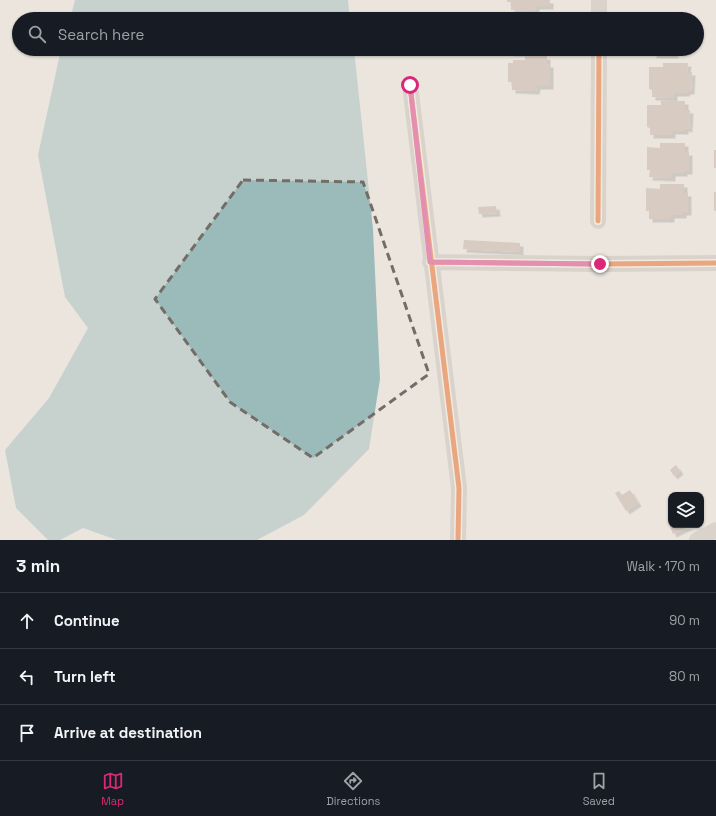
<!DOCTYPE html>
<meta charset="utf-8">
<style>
body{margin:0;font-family:"Space Grotesk",sans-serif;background:#242831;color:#f1f3f6}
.controls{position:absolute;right:12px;bottom:12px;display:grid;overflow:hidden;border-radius:8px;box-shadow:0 1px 3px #0004}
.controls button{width:36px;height:36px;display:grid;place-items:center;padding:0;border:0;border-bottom:1px solid #363941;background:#171b24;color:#f1f3f6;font:20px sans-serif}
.stop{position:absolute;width:12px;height:12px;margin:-9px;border:3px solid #db2777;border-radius:50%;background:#fff}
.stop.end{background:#db2777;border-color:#fff;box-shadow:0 1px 4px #0008}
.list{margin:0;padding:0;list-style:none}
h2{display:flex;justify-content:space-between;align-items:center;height:52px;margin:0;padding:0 16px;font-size:17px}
h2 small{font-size:13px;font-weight:400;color:#9ea1a6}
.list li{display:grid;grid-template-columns:26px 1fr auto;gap:12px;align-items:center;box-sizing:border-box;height:56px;padding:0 16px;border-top:1px solid #363941}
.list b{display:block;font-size:15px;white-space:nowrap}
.list em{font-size:13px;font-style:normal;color:#9ea1a6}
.icon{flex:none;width:22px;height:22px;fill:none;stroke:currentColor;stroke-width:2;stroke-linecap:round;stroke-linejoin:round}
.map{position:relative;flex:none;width:716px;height:540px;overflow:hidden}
.search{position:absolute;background:#171b24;box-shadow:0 1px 3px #0004;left:12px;right:12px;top:12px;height:44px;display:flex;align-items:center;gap:10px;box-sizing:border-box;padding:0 14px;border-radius:22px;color:#9ea1a6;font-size:15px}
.sheet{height:220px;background:#171b24}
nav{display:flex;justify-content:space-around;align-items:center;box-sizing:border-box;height:56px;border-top:1px solid #363941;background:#171b24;font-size:11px;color:#9ea1a6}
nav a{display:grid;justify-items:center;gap:2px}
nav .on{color:#db2777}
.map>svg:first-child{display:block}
.water{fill:#9bbbbb}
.building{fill:#beaaa0;filter:url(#shadow)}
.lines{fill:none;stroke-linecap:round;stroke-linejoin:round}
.minor{stroke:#c4bdb7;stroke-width:16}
.cycleway-casing{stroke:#f8f0e5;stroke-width:8}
.cycleway{stroke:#e8590c;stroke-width:5}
.route{stroke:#db2777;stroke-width:5}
.marked{fill:none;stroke:#746c66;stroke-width:3;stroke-dasharray:8 5;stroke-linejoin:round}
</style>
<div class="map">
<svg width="716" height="540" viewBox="0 0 716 540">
<defs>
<filter id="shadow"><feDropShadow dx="3.5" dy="3.5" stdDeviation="0" flood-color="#0004"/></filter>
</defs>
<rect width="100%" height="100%" fill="#ebe5de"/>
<path class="water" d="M75,0H348L350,19H70Z
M61,49H354L373,229L380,379L369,449L304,515L257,540H117L83,528L60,540H48L16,508L5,450L49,398L88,328L65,297L38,155Z"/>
<path class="building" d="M507,0H550V6H536V11L511,10V2H507Z
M565,14L577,15V19H565Z
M511,49H535V53H511Z
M653,49H687V51L675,50V55H653Z
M525,56H547V64H550V86H537L536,91L512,90V82H508V63H513V60H525Z
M663,63H688L687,72H692L691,91H687L686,93H674V98L652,97V90L649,89V67H663Z
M661,101H685V110H690L689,129L685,128V131H672V135H650V128L647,127V105H661Z
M660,143H685V152H689V171H684V173H672V178L649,177L650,170H647V147L660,148Z
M714,150H716V168H714Z
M660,184H684V193H688V212H683V215H671V219H649V211H646V188L660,189Z
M714,192H716V211H714Z
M496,206L497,213L479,214L478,207Z
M464,240L520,243V252L463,249Z
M676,465L680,471L674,476L670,470Z
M630,490L638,503L626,511L615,493L619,491L622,495Z
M671,523V525L690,526L673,534L669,524Z"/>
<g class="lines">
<path class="minor" d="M599,19V0
M410,85L459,488L458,540
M598,221L599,49
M430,262L600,264L716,263
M697,540L716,530"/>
<g class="cycleway-casing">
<path id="cycleway" d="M410,85L459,488L458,540
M598,221L599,49
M430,262L600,264L716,263"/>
</g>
<use href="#cycleway" class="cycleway"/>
</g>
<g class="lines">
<path class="route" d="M410,85L430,262L600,264"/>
</g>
<path d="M0 0H716V540H0ZM243,180L363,182L429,374L313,458L230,402L155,299Z" fill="#ebe5de" fill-opacity=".55" fill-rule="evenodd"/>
<path class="marked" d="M243,180L363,182L429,374L313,458L230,402L155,299Z"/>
</svg>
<div class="controls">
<button><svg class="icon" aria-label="layers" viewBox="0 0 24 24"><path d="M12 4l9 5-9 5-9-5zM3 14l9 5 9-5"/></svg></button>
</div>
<div class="stop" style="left:410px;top:85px"></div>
<div class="stop end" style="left:600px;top:264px"></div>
<div class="search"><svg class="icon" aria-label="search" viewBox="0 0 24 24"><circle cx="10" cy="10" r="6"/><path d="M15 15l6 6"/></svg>Search here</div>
</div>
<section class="sheet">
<h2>3 min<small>Walk · 170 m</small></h2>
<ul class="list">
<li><svg class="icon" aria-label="ahead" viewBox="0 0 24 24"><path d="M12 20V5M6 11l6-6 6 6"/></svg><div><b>Continue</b></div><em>90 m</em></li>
<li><svg class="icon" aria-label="left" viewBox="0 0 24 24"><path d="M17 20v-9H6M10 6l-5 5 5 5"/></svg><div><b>Turn left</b></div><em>80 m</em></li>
<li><svg class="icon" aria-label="arrive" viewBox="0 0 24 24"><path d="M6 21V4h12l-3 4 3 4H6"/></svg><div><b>Arrive at destination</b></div></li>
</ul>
</section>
<nav>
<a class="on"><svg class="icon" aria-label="map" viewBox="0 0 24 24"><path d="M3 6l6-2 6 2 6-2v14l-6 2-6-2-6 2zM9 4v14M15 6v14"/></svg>Map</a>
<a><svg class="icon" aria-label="directions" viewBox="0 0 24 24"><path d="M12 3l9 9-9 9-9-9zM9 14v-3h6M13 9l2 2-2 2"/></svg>Directions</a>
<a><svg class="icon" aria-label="saved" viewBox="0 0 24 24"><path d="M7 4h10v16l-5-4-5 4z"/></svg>Saved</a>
</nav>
